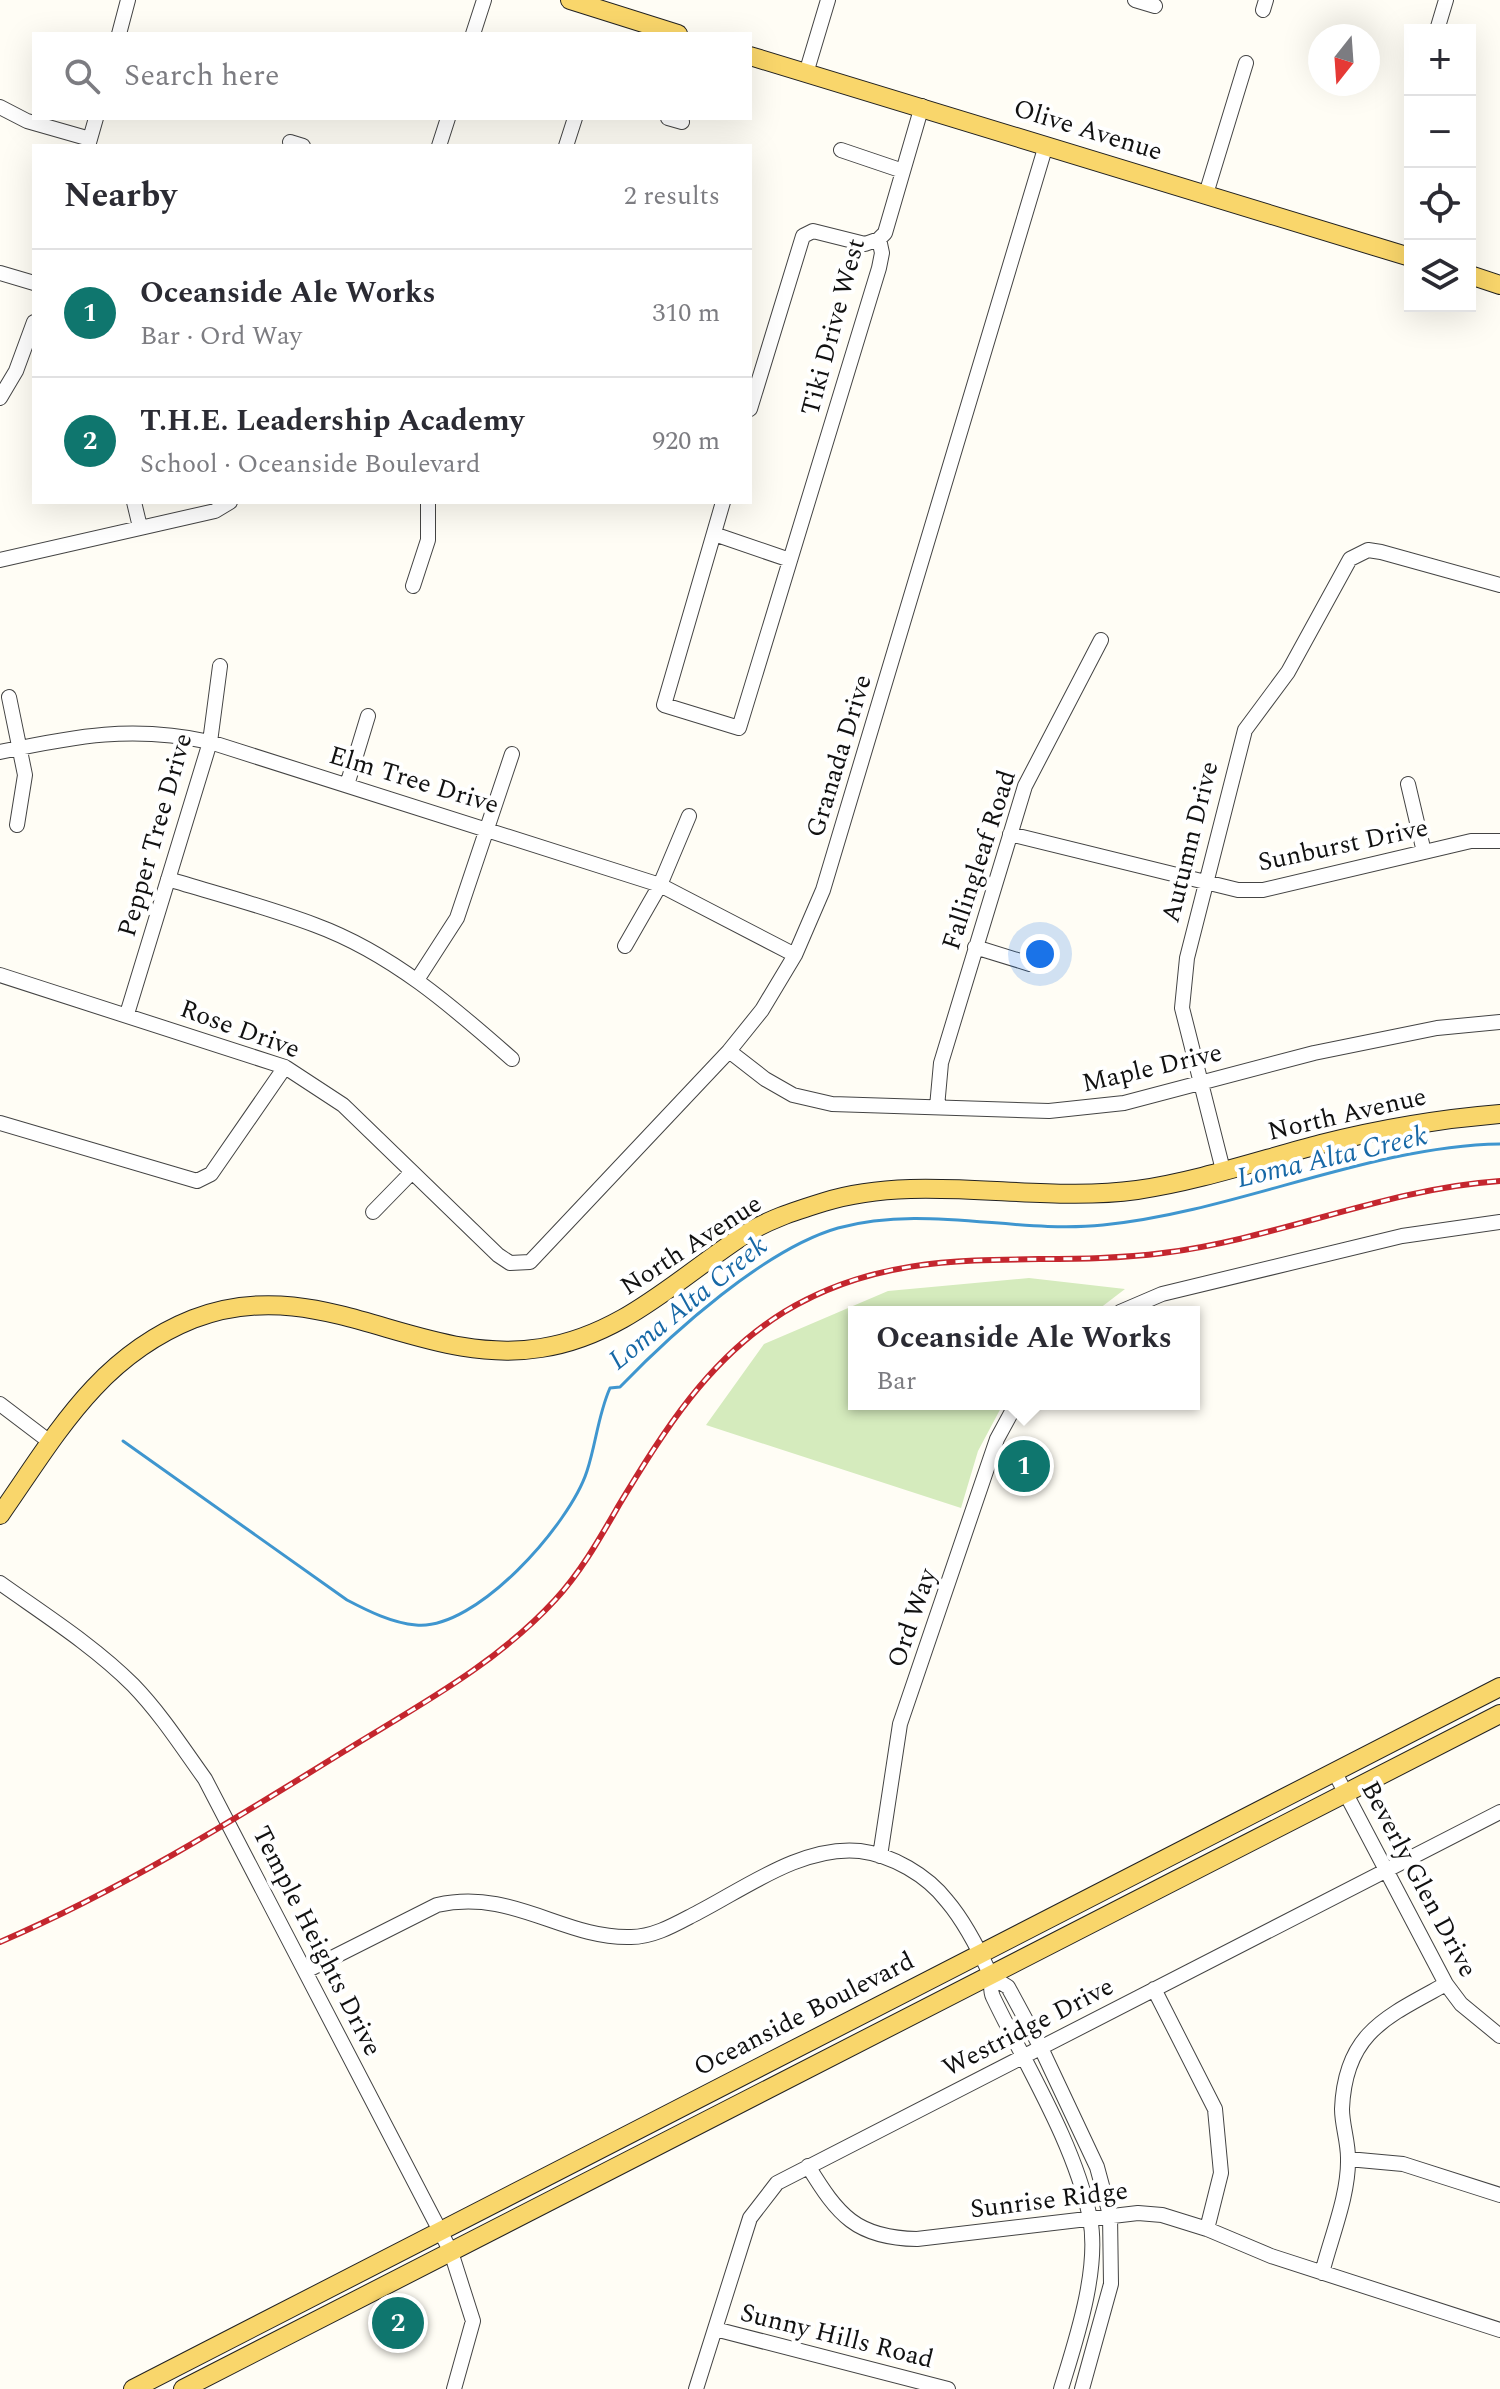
<!DOCTYPE html>
<meta charset="utf-8">
<style>
body{margin:0;font-family:Spectral,serif;background:#f2f2f3;color:#2b2b33}
.controls{position:absolute;right:24px;top:24px;display:grid;overflow:hidden;border-radius:0px;box-shadow:0 8px 32px #0002}
.controls button{width:72px;height:72px;display:grid;place-items:center;padding:0;border:0;border-bottom:2px solid #e1e1e2;background:#fff;color:#2b2b33;font:40px sans-serif}
.compass{position:absolute;left:1308px;top:24px;width:72px;height:72px;border-radius:50%;background:#fff;box-shadow:0 8px 32px #0002;rotate:197deg}
.you{position:absolute;left:1040px;top:954px;width:28px;height:28px;margin:-20px;border:6px solid #fff;border-radius:50%;background:#1a73e8;box-shadow:0 0 0 12px #1a73e833}
.badge{display:grid;place-items:center;width:52px;height:52px;border-radius:50%;background:#0f766e;color:#fff;font-size:26px;font-weight:700}
.pin{position:absolute;translate:-50% -50%;border:4px solid #fff;box-shadow:0 2px 8px #0006}
.popup{position:absolute;left:848px;top:1306px;width:352px;height:104px;box-sizing:border-box;display:grid;place-content:center;border-radius:0px;background:#fff;filter:drop-shadow(0 2px 6px #0005);font-size:26px;white-space:nowrap;color:#7c7c81}
.popup b{font-size:30px;color:#2b2b33}
.popup::after{content:'';position:absolute;left:50%;top:100%;margin-left:-16px;border:16px solid transparent;border-top-color:#fff}
.list{margin:0;padding:0;list-style:none}
h2{display:flex;justify-content:space-between;align-items:center;height:104px;margin:0;padding:0 32px;font-size:34px}
h2 small{font-size:26px;font-weight:400;color:#7c7c81}
.list li{display:grid;grid-template-columns:52px 1fr auto;gap:24px;align-items:center;box-sizing:border-box;height:128px;padding:0 32px;border-top:2px solid #e1e1e2}
.list b{display:block;font-size:30px;white-space:nowrap}
.list p{margin:0;font-size:26px;white-space:nowrap;color:#7c7c81}
.list em{font-size:26px;font-style:normal;color:#7c7c81}
.icon{flex:none;width:44px;height:44px;fill:none;stroke:currentColor;stroke-width:2;stroke-linecap:round;stroke-linejoin:round}
.map{position:relative;flex:none;width:1500px;height:2389px;overflow:hidden}
.search{position:absolute;background:#fff;box-shadow:0 8px 32px #0002;left:32px;top:32px;width:720px;height:88px;display:flex;align-items:center;gap:20px;box-sizing:border-box;padding:0 28px;border-radius:0px;color:#7c7c81;font-size:30px}
.panel{position:absolute;background:#fff;box-shadow:0 8px 32px #0002;left:32px;top:144px;width:720px;height:360px;border-radius:0px}
.map>svg:first-child{display:block}
.green{fill:#d5ebbd}
.lines{fill:none;stroke-linecap:round;stroke-linejoin:round}
.stream{stroke:#3f96cf;stroke-width:3}
.minor-casing{stroke:#444;stroke-width:16}
.major-casing{stroke:#222;stroke-width:20}
.minor{stroke:#fff;stroke-width:14}
.major{stroke:#f9d66b;stroke-width:18}
.rail-casing{stroke:#c4262e;stroke-width:6}
.rail{stroke:#fff;stroke-width:3;stroke-dasharray:9;stroke-linecap:butt}
.labels{text-anchor:middle;dominant-baseline:central;stroke-width:8;stroke-linejoin:round;paint-order:stroke}
.street-label{font-size:26px;fill:#111;stroke:#fff}
.water-label{font-size:28px;font-style:italic;fill:#1768a6;stroke:#fff}
</style>
<div class="map">
<svg width="1500" height="2389" viewBox="0 0 1500 2389">
<rect width="100%" height="100%" fill="#fffdf5"/>
<path class="green" d="M1029,1278L1125,1289L1095,1312H854V1404H1003L978,1451L961,1508L706,1425L764,1344L888,1291Z"/>
<g class="lines">
<path class="stream" d="M123,1441L347,1600C368,1611 392,1623 416,1625C476,1631 570,1524 587,1471C596,1444 598,1415 610,1388L620,1387C673,1332 765,1249 838,1228C924,1204 1016,1234 1103,1225C1235,1212 1370,1146 1500,1144"/>
<g class="minor-casing">
<path id="minor" d="M1135,0L1155,6
M1263,10L1266,0
M1437,30L1446,0
M119,34L128,0
M473,34L484,0
M807,70L828,0
M0,107L27,121L90,139
M668,118L682,122
M290,142L303,146
M88,146L96,118
M439,146L448,118
M566,146L575,118
M841,150L903,171
M1206,194L1246,63
M0,273L34,283
M0,398L16,371L34,322
M750,409L803,236L813,231L865,244L879,239
M134,502L140,527
M723,502L664,705L739,728L879,268L882,253L879,239L885,233L922,106
M714,534L790,560
M0,560L215,511L230,502
M413,586L428,540V502
M9,697L25,775L17,825
M0,752C76,736 133,725 210,742L660,885L795,955
M1408,784L1424,852
M347,785L368,716
M1010,834L1238,890H1263L1471,841H1500
M168,879C217,894 267,907 315,925C391,953 452,1006 512,1059
M625,946L660,885L689,816
M975,947L1030,964
M0,975L285,1067L343,1105L498,1255L510,1263L530,1262L729,1051L762,1010L795,955L823,890L1046,145
M417,980L457,918L512,754
M127,1014L210,742L220,666
M729,1051L765,1079L793,1095L832,1104L1049,1111L1124,1103L1314,1053L1437,1028L1500,1022
M937,1107L941,1063L1025,786L1101,640
M0,1123L197,1181L211,1174L285,1067
M1223,1170L1182,1008L1187,958L1245,730L1288,672L1350,559L1368,550L1381,552L1500,585
M373,1212L412,1172
M1120,1312L1162,1294L1402,1236L1500,1222
M0,1404L50,1442
M0,1583C45,1615 94,1646 133,1685C161,1714 182,1747 205,1779L451,2252L473,2321L454,2389
M1335,1773L1446,1984L1461,2004L1500,2036
M880,1856L900,1724L997,1439L1016,1404
M306,1971L437,1905C513,1888 563,1939 631,1937C653,1937 674,1925 693,1915C743,1890 801,1845 860,1851C892,1855 927,1875 947,1901C964,1921 979,1950 990,1974C993,1981 989,1989 993,1997C1026,2066 1074,2142 1090,2218C1100,2269 1076,2340 1061,2389
M992,1977L1008,1987L1041,2048L1097,2167L1110,2215L1111,2284L1082,2389
M1154,1989L1215,2109L1221,2173L1207,2229
M1348,2159L1403,2164L1500,2195
M808,2166C838,2215 856,2238 917,2239L1138,2213L1162,2215L1207,2229L1271,2256L1500,2330
M1322,2273C1331,2237 1349,2195 1348,2158C1348,2141 1342,2125 1342,2109C1345,2033 1386,2017 1446,1984
M715,2329L948,2389
M696,2389L750,2218L777,2183L1500,1812"/>
</g>
<g class="major-casing">
<path id="major" d="M570,0L678,34
M750,56L1410,257
M1470,275L1500,285
M0,1515C56,1435 98,1357 193,1319C320,1270 418,1368 541,1348C621,1336 676,1280 741,1237C766,1220 795,1211 824,1202C919,1172 1036,1204 1137,1190C1199,1181 1260,1160 1321,1144C1380,1129 1439,1119 1500,1114
M133,2389L1500,1687
M183,2389L1500,1714"/>
</g>
<use href="#minor" class="minor"/>
<use href="#major" class="major"/>
<g class="rail-casing">
<path id="rail" d="M0,1942C123,1889 235,1819 348,1749C421,1704 496,1664 555,1600C581,1572 600,1538 619,1505C664,1431 708,1359 784,1312C908,1237 1029,1270 1163,1253C1277,1239 1384,1189 1500,1181"/>
</g>
<use href="#rail" class="rail"/>
</g>
<g class="labels">
<g class="street-label">
<text transform="translate(1088 130) rotate(17)">Olive Avenue</text>
<text transform="translate(833 327) rotate(-75)">Tiki Drive West</text>
<text transform="translate(839 756) rotate(-73)">Granada Drive</text>
<text transform="translate(414 780) rotate(17)">Elm Tree Drive</text>
<text transform="translate(155 835) rotate(-74)">Pepper Tree Drive</text>
<text transform="translate(1190 842) rotate(-76)">Autumn Drive</text>
<text transform="translate(1343 845) rotate(-12)">Sunburst Drive</text>
<text transform="translate(979 860) rotate(-72)">Fallingleaf Road</text>
<text transform="translate(240 1029) rotate(20)">Rose Drive</text>
<text transform="translate(1152 1068) rotate(-13)">Maple Drive</text>
<text transform="translate(1347 1114) rotate(-13)">North Avenue</text>
<text transform="translate(691 1245) rotate(-33)">North Avenue</text>
<text transform="translate(912 1618) rotate(-71)">Ord Way</text>
<text transform="translate(1419 1879) rotate(62)">Beverly Glen Drive</text>
<text transform="translate(317 1941) rotate(63)">Temple Heights Drive</text>
<text transform="translate(804 2014) rotate(-27)">Oceanside Boulevard</text>
<text transform="translate(1028 2027) rotate(-27)">Westridge Drive</text>
<text transform="translate(1049 2200) rotate(-7)">Sunrise Ridge</text>
<text transform="translate(837 2336) rotate(14)">Sunny Hills Road</text>
</g>
<g class="water-label">
<text transform="translate(1332 1157) rotate(-13)">Loma Alta Creek</text>
<text transform="translate(688 1303) rotate(-39)">Loma Alta Creek</text>
</g>
</g>
</svg>
<div class="controls">
<button>+</button>
<button>−</button>
<button><svg class="icon" aria-label="locate" viewBox="0 0 24 24"><circle cx="12" cy="12" r="6"/><path d="M12 2v4M12 18v4M2 12h4M18 12h4"/></svg></button>
<button><svg class="icon" aria-label="layers" viewBox="0 0 24 24"><path d="M12 4l9 5-9 5-9-5zM3 14l9 5 9-5"/></svg></button>
</div>
<svg class="compass" viewBox="-18 -18 36 36"><path d="M0-13l5 13h-10z" fill="#e53935"/><path d="M0 13l5-13h-10z" fill="#7c7c81"/></svg>
<div class="you"></div>
<div class="pin badge" style="left:1024px;top:1466px">1</div>
<div class="popup"><b>Oceanside Ale Works</b>Bar</div>
<div class="pin badge" style="left:398px;top:2323px">2</div>
<div class="search"><svg class="icon" aria-label="search" viewBox="0 0 24 24"><circle cx="10" cy="10" r="6"/><path d="M15 15l6 6"/></svg>Search here</div>
<section class="panel">
<h2>Nearby<small>2 results</small></h2>
<ul class="list">
<li><span class="badge">1</span><div><b>Oceanside Ale Works</b><p>Bar · Ord Way</p></div><em>310 m</em></li>
<li><span class="badge">2</span><div><b>T.H.E. Leadership Academy</b><p>School · Oceanside Boulevard</p></div><em>920 m</em></li>
</ul>
</section>
</div>
